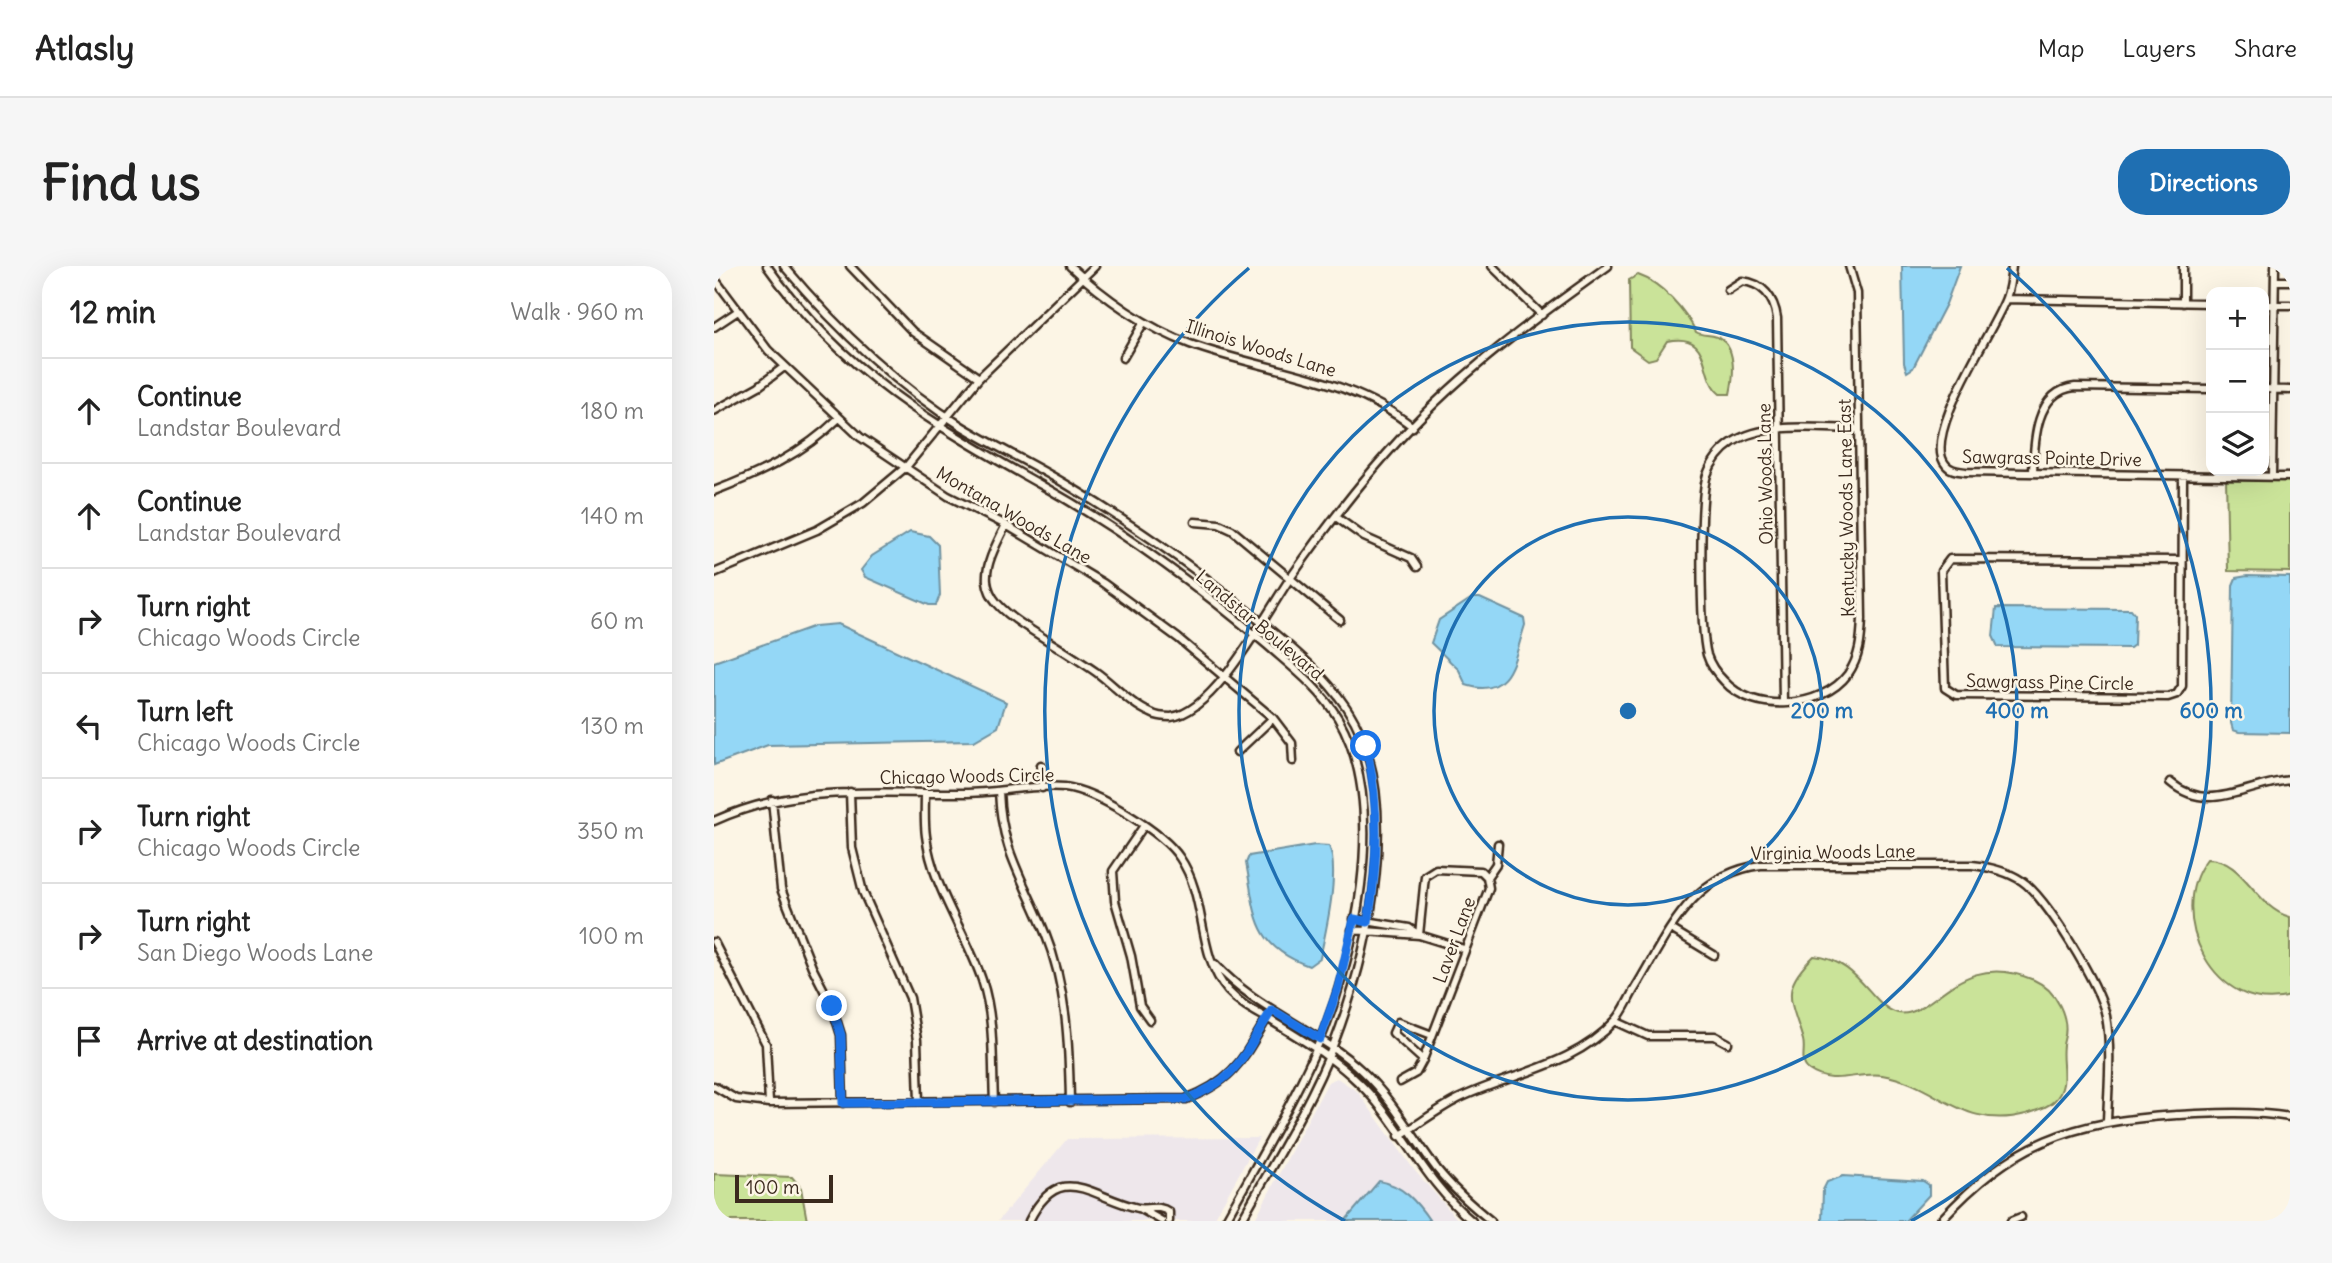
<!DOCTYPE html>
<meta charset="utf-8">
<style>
body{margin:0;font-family:Delius,sans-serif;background:#f6f6f6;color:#222}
.controls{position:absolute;right:21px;top:21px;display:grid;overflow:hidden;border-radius:14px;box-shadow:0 7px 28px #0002}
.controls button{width:63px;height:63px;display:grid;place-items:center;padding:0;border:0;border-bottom:2px solid #e0e0e0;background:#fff;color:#222;font:35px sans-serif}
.scale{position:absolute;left:21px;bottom:18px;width:98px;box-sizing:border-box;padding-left:7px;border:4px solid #3b2a1e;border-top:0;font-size:19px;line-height:24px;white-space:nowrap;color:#3b2a1e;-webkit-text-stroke:5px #fcf5e5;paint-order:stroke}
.stop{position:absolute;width:21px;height:21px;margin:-16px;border:5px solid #1a73e8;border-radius:50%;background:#fff}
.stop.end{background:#1a73e8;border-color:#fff;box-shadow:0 2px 7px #0008}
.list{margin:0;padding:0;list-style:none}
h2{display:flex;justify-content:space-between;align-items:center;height:91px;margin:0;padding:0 28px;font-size:30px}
h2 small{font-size:23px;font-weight:400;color:#767676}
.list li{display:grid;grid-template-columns:46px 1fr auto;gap:21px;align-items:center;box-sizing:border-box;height:105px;padding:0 28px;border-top:2px solid #e0e0e0}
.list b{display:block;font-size:26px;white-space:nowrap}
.list p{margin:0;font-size:23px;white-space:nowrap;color:#767676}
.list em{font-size:23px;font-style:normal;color:#767676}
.icon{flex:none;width:38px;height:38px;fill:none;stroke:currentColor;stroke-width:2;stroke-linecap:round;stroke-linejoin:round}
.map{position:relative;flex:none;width:1576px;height:955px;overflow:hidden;border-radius:28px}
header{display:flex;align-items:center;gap:42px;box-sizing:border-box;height:98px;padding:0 35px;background:#fff;border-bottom:2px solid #e0e0e0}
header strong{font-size:33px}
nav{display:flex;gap:38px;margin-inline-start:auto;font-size:24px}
.intro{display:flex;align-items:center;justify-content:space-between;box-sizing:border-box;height:168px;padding:0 42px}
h1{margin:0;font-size:49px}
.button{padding:18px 32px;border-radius:28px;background:#1f6fb2;color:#fff;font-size:24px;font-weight:700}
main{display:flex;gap:42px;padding:0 42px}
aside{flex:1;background:#fff;border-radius:28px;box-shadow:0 7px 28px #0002}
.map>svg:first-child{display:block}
.built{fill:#eee7eb}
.green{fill:#cae399;stroke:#82865c;stroke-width:2}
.water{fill:#94d7f6;stroke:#7092a0;stroke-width:2}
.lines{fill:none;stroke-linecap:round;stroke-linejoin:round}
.minor-casing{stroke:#3b2a1e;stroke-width:11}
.minor{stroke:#fcf5e5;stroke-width:6}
.route{stroke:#1a73e8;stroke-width:9}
.ring{fill:none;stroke:#1f6fb2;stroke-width:3.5}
.labels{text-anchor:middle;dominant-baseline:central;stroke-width:5;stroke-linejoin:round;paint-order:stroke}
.street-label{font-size:18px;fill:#3b2a1e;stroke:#fcf5e5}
.centre{fill:#1f6fb2;stroke:#fcf5e5;stroke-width:3.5}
.ring-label{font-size:21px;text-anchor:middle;font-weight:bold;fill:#1f6fb2;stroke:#fcf5e5;stroke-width:5;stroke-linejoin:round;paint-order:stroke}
</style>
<header>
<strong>Atlasly</strong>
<nav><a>Map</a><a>Layers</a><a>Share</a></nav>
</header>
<div class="intro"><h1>Find us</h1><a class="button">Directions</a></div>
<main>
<aside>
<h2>12 min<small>Walk · 960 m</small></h2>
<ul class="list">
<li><svg class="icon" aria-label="ahead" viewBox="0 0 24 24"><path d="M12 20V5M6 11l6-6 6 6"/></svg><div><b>Continue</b><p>Landstar Boulevard</p></div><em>180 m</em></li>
<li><svg class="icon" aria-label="ahead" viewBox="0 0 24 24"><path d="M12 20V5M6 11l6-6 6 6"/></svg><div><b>Continue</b><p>Landstar Boulevard</p></div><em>140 m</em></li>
<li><svg class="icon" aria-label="right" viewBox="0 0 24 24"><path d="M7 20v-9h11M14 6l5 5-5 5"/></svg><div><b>Turn right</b><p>Chicago Woods Circle</p></div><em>60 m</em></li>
<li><svg class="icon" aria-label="left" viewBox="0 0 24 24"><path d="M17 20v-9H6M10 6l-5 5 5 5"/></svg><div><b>Turn left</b><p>Chicago Woods Circle</p></div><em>130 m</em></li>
<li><svg class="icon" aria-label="right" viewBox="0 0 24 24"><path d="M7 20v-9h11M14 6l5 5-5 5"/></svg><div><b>Turn right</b><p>Chicago Woods Circle</p></div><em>350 m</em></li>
<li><svg class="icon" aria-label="right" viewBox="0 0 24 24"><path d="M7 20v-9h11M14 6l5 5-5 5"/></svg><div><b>Turn right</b><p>San Diego Woods Lane</p></div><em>100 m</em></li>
<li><svg class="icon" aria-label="arrive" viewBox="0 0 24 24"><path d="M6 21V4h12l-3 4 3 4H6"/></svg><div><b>Arrive at destination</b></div></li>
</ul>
</aside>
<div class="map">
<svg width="1576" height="955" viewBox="0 0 1576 955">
<rect width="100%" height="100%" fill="#fcf5e5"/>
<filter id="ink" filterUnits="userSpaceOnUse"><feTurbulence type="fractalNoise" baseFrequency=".0143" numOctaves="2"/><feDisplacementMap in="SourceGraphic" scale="14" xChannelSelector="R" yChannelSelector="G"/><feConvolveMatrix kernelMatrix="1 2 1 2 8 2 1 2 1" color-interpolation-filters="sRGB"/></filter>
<g filter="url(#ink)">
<path class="built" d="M623,812L643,825L701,905L745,955H540L614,816Z
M545,872L499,955H284L353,873Z"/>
<path class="green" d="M924,9C948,17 971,44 982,66C988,70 995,68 1003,71C1023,79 1020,110 1016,128H1006C983,110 1001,66 953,75L942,92L934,94L916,81L915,14Z
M1512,212L1576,213V306L1514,305Z
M1493,593C1531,593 1540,641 1576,651V730C1501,751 1450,649 1493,593Z
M1100,690C1146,694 1157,741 1184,747C1219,754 1244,681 1320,714C1343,724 1356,753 1350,774C1344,795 1358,818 1340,835C1333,842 1321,845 1312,848C1248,865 1224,818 1168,809C1145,805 1119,821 1095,804C1085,797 1092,784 1089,774C1077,733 1065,724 1100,690Z
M0,908L78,911L87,922L93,955H0Z"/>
<path class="water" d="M1188,0H1246L1232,38L1199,102L1193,106L1190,97Z
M196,266L215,270L224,279L226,329L222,339H215L151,311L147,304L158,290Z
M1533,310L1576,311V467L1525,466L1519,464L1517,457L1519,319L1522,312Z
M758,332H766L810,352L811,359C800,392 797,434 752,419L745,404L717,377L725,354Z
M1282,342L1417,343L1421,348L1420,379L1416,382L1284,381L1279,370Z
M124,358L292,436L284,461L260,475L54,479L0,499V396L101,360Z
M601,579L615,580C626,605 612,665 606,692L595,700C538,680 542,648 532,597L535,590Z
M1129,910L1209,915L1215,919V929L1191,955H1108L1109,924L1113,916Z
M665,915C689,919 703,936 716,955H631Z"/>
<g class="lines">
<g class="minor-casing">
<path id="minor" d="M53,0C128,106 220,159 329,220C409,265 484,320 553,379C578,401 606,422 624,452C676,541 641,697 601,786C575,844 542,899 511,955
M70,0C123,63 180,118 249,161C284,182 321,199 355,220C423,261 486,305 547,356C578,382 609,407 632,441C692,530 655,687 619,780C595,841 558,898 527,955
M136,0L199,66L265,112
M356,0C390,32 433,62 476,78C552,106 634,109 699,161
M778,0L828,49
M1135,0L1143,27L1148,353C1147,373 1146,391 1134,408C1108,443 1039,448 1010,415C1003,408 996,399 993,389C986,363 985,233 993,209C998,195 1007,184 1019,176C1052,155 1107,163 1145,163
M1298,0C1297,11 1296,22 1292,32C1281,63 1206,171 1232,199C1237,205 1245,205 1252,206L1576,211
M0,12L54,84L146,171L234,230L292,259L389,317L464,372L559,452L578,477L579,495
M1561,15H1576
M1014,24L1028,15C1049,17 1060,32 1063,52L1069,436
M1292,33L1497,37
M1469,37V0
M1550,39H1576
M0,61L24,45
M409,92L430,56
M1550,123L1576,124
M0,145L45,120L70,101
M1319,207C1320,176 1321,125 1361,121L1497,123
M1558,210L1561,0
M0,225C47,207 88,188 125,152
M622,251L650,271L697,292L703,301
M481,256L505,258L518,264L626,354
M292,259C267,307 260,327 311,360C334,375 359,390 382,406C399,418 417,439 437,447C442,450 452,451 457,451C500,447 552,348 575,314C628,238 688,162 759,103C802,66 848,33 894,0
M1469,294L1236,293L1227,305L1231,422L1242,429L1454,431L1463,428L1468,420L1469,209
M0,307L103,264L149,237L192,201L265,112L381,0
M523,486L559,452
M327,499L328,522
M1456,516C1495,549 1532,518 1576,514
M285,525C287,585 310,614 331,667C353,721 355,779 356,836
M136,526L138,582L149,626L196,732L203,774L205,836
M211,527C211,541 210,556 212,570C218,621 252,666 268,714C281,753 278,796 280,836
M58,534L67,623L98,701L118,740L127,769L129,837
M0,555C84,517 162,528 250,527C283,527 318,518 351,521C382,525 449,566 466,592C494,633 482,688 514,725C527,739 542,746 558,755C588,774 619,791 644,816C687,857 708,914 758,955
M429,561L399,605L401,635L417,690L426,740L436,754
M773,611L782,598L784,578
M640,653L695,662L705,669L750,683
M957,663L1000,689
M638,664L705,669
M0,676L52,778L55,837
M501,698C543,744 603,763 648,805C678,833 698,870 723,903C739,923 757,939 777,955
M901,755L934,770H1001L1014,777
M709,794L679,767L684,756L718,769
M686,816L702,807L709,794L775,622L773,611L767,605L722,603L711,610L705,669
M0,820L22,833L55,837L472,833C524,813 530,789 558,744
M685,870C705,858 724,843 744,833C797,807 859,801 901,755C909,747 914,734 920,724C954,668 976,608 1047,599H1258C1275,601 1293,605 1308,615C1332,631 1387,721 1392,750C1398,784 1394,822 1393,856
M427,943L448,955
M315,955C346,893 376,931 424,942C436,944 444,938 455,946V955
M1226,955C1300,875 1356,856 1463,849C1502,847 1538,845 1576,851
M1297,955L1307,951"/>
</g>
<use href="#minor" class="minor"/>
</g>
</g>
<g class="lines" filter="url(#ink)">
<path class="route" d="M118,740L127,769L129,837L472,833C525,813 529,789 558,744L606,773L624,722L640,653L654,656C664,596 666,539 652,480"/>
</g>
<g class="ring">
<circle cx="914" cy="445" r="194"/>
<circle cx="914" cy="445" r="389"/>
<path d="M631 955A583 583 0 0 1 535 2M1293 2A583 583 0 0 1 1197 955"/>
</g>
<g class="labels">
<g class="street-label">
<text transform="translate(547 82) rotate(17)">Illinois Woods Lane</text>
<text transform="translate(1338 192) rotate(1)">Sawgrass Pointe Drive</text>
<text transform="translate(1051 208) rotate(-91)">Ohio Woods Lane</text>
<text transform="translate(1132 242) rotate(-91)">Kentucky Woods Lane East</text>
<text transform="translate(300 249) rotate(30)">Montana Woods Lane</text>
<text transform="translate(546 359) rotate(40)">Landstar Boulevard</text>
<text transform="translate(1336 416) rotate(1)">Sawgrass Pine Circle</text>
<text transform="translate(253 510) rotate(-1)">Chicago Woods Circle</text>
<text transform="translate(1119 586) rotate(-1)">Virginia Woods Lane</text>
<text transform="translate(740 674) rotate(-70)">Laver Lane</text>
</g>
</g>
<circle cx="914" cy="445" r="10" class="centre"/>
<g class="ring-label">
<text x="1108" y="452">200 m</text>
<text x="1303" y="452">400 m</text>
<text x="1497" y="452">600 m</text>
</g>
</svg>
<div class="controls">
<button>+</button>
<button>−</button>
<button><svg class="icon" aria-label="layers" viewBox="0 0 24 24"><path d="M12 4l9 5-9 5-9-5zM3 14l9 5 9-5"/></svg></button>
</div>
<div class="scale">100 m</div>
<div class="stop" style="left:652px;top:480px"></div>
<div class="stop end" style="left:118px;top:740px"></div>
</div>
</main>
